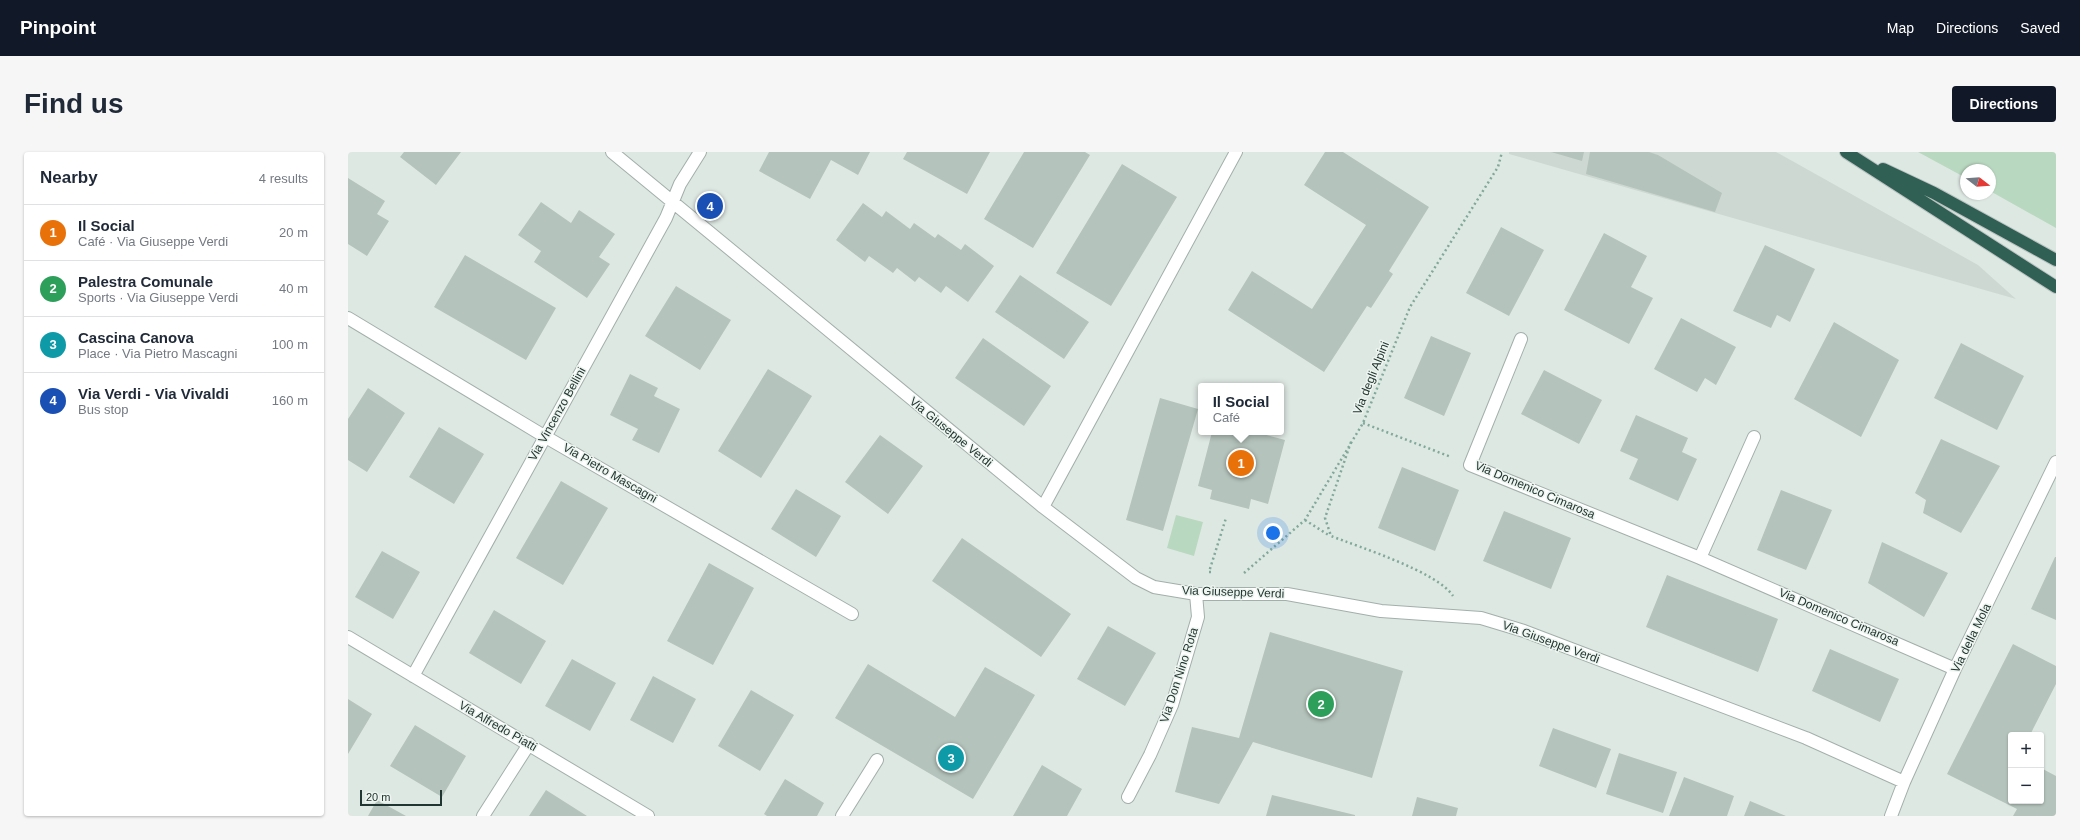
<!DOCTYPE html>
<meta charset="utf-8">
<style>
body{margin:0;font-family:Helvetica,sans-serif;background:#f6f6f7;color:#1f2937}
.controls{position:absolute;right:12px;bottom:12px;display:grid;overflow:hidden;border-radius:4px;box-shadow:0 1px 3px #0004}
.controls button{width:36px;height:36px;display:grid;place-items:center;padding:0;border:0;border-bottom:1px solid #e0e1e3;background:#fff;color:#1f2937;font:20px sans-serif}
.compass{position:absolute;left:1612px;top:12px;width:36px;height:36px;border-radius:50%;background:#fff;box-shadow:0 1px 3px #0004;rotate:107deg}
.scale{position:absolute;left:12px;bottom:10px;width:82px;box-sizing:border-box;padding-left:4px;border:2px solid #213630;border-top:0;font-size:11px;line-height:14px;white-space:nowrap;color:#213630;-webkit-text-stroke:3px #eef5f1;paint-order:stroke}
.you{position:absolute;left:925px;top:381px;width:14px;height:14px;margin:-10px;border:3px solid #fff;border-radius:50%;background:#1a73e8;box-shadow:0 0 0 6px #1a73e833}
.badge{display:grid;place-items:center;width:26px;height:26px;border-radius:50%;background:#111827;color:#fff;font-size:13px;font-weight:700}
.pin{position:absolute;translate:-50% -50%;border:2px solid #fff;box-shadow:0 1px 4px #0006}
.popup{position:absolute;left:850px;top:231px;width:86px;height:52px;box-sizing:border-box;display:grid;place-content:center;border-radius:4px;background:#fff;filter:drop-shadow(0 1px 3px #0005);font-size:13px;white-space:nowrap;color:#747a83}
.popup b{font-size:15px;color:#1f2937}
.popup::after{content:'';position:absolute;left:50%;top:100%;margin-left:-8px;border:8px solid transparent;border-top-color:#fff}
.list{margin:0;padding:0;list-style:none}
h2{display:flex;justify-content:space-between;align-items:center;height:52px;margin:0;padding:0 16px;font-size:17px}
h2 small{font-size:13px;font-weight:400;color:#747a83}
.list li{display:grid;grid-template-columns:26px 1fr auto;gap:12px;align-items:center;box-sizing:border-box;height:56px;padding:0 16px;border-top:1px solid #e0e1e3}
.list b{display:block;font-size:15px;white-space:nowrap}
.list p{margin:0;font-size:13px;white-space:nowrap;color:#747a83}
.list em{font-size:13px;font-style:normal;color:#747a83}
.map{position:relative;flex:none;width:1708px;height:664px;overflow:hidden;border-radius:4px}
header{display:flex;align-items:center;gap:24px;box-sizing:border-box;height:56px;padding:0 20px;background:#111827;color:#fff}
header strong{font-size:19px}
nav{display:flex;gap:22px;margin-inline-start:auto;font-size:14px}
.intro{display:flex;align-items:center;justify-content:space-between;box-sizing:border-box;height:96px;padding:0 24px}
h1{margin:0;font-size:28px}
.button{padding:10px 18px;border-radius:4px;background:#111827;color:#fff;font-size:14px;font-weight:700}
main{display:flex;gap:24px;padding:0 24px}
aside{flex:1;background:#fff;border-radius:4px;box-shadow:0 1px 3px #0004}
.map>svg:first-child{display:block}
.built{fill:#cdd8d2}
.green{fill:#b9d8c0}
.building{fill:#b4c3bc}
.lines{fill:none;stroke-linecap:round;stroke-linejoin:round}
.minor-casing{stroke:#a2afaa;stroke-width:14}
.highway-casing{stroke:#bcc3c1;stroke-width:14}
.path{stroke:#81a99b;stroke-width:2.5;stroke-dasharray:2 3;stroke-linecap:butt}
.minor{stroke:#fff;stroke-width:12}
.highway{stroke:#306054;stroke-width:12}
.labels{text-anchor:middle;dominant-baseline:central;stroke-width:3;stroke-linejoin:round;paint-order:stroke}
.street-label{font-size:12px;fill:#213630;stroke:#eef5f1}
</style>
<header>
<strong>Pinpoint</strong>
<nav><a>Map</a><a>Directions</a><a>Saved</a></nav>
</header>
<div class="intro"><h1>Find us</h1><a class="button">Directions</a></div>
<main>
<aside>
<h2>Nearby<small>4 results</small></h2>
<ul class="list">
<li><span class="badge" style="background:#e8710a">1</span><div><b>Il Social</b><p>Café · Via Giuseppe Verdi</p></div><em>20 m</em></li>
<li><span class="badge" style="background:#2e9e5b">2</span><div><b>Palestra Comunale</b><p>Sports · Via Giuseppe Verdi</p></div><em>40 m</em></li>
<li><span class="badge" style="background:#0f9aa8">3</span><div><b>Cascina Canova</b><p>Place · Via Pietro Mascagni</p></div><em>100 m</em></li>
<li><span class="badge" style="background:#1a4fb4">4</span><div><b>Via Verdi - Via Vivaldi</b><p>Bus stop</p></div><em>160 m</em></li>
</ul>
</aside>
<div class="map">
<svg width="1708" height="664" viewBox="0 0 1708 664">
<rect width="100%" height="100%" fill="#dee8e3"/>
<path class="built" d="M1161,0H1428L1630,113L1668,147L1161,2Z"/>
<path class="green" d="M1570,0H1708V76L1642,39V18H1618V26Z
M828,363L855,370L846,404L819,396Z"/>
<path class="building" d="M56,0H113L88,33L52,5Z
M421,0H522L510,23L483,8L462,47L411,19Z
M559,0H642L619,42L555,7Z
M676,0H737L742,3L685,96L636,67Z
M977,0H995L1081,55L1041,119L1045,122L1023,156L1019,154L976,220L880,158L904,119L964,157L1018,73L956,33Z
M1203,0H1236L1234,9Z
M1242,0H1301L1310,3L1374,41L1367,60L1238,22Z
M774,12L829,45L763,154L708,121Z
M0,26L37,49L29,62L41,69L19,104L0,92Z
M193,50L223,71L231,58L267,82L251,105L262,112L239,146L186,110L193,99L170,83Z
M515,51L534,65L538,59L562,77L566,71L587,86L590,82L613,98L617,92L646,114L620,150L598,134L593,141L571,125L567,130L549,116L545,121L521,104L517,110L488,88Z
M1153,75L1196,98L1161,164L1118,141Z
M1256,81L1299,104L1283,135L1305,146L1281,192L1216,158Z
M1417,93L1467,117L1442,170L1429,163L1423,176L1385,159Z
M117,103L208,156L178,208L86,155Z
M672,123L741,170L716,207L647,160Z
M328,134L383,168L352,218L297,184Z
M1333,166L1388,195L1368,233L1357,226L1349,240L1306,217Z
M1486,170L1551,208L1513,285L1446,247Z
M1083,184L1123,201L1096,264L1056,246Z
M635,186L703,234L676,274L607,226Z
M1613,191L1676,224L1649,278L1586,246Z
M420,217L464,244L413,326L370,299Z
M1196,218L1254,248L1231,292L1173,262Z
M282,222L310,236L306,244L332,257L311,301L284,288L290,277L262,263Z
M20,236L57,261L19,320L0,308V267Z
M812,246L850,257L815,379L778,368Z
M1288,263L1340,286L1334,300L1349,307L1330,349L1281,327L1290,307L1272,299Z
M91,275L136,302L106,352L61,325Z
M864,280H907L937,288L920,352L903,347L901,357L862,347L864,338L850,334Z
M532,283L575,314L540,362L497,330Z
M1593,287L1652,314L1613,381L1575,361L1578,348L1567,341Z
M1054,315L1111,338L1087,399L1030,376Z
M213,329L260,356L215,433L168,406Z
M448,337L493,364L468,405L423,377Z
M1433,338L1484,358L1458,418L1409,398Z
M1156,359L1223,386L1203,437L1135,409Z
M614,386L723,462L693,505L584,429Z
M1534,390L1600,421L1576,465L1520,431Z
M34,399L72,420L45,467L7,445Z
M1707,405H1708V468L1683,457Z
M361,411L406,436L365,513L319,489Z
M1319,423L1430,467L1410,520L1298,475Z
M146,458L198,489L173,532L121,501Z
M760,474L808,501L777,554L729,527Z
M922,480L1055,519L1024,626L905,590L871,652L827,640L844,575L891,586Z
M1665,492L1708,514V532L1682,583H1663V649H1693V616L1708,624V664H1665L1669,657L1599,622Z
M1482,497L1551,527L1532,570L1464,539Z
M224,507L268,531L242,579L197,554Z
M520,512L607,565L637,515L687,543L625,647L487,566Z
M305,524L348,547L325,591L282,568Z
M403,538L446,563L412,619L370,594Z
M0,547L24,562L0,602Z
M67,573L118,604L94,645L42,614Z
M1205,576L1263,597L1248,636L1191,614Z
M1271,601L1329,620L1315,661L1258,642Z
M694,613L734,637L719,664H665Z
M1336,625L1386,644L1379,664H1321Z
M437,627L476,651L469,664H419L416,662Z
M198,638L239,664H181Z
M924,643L1007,663V664H918Z
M1069,645L1110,656L1108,664H1064Z
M29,648L58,664H20Z
M1402,649L1438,664H1396Z"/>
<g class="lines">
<g class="minor-casing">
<path id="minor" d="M264,0L695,355L788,426L806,435L848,442H939L1033,459L1133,466L1176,479L1458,586L1556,630
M0,166L196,284L504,462
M1173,187L1122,313L1352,406L1607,517
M695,355L888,0
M1352,406L1406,285
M0,485L300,664
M65,524L318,66L332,32L352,0
M780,645L802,603L824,553L850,465L848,442
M135,664L181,592
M494,664L529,608
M1543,664L1556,630L1607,517L1708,310"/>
</g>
<g class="highway-casing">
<path id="highway" d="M1498,0L1708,135
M1535,17L1586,41L1708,108"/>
</g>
<path class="path" d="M1015,271L1103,305
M1003,290L977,366L983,384C1011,395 1090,420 1105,444
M957,368L982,384
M863,420H861L878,366
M896,421L957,368L1015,271L1062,155L1150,15L1154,0"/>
<use href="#minor" class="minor"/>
<use href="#highway" class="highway"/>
</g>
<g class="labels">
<g class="street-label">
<text transform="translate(1023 226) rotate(-68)">Via degli Alpini</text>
<text transform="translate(209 262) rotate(-61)">Via Vincenzo Bellini</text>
<text transform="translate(603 280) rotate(39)">Via Giuseppe Verdi</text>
<text transform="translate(262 321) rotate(30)">Via Pietro Mascagni</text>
<text transform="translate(1187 338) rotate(23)">Via Domenico Cimarosa</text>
<text transform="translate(885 440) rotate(2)">Via Giuseppe Verdi</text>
<text transform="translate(1491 465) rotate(23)">Via Domenico Cimarosa</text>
<text transform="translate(1623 486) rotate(-64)">Via della Mola</text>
<text transform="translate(1203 490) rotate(20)">Via Giuseppe Verdi</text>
<text transform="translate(831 523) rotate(-72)">Via Don Nino Rota</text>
<text transform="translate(150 574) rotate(30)">Via Alfredo Piatti</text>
</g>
</g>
</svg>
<div class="controls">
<button>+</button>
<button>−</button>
</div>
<svg class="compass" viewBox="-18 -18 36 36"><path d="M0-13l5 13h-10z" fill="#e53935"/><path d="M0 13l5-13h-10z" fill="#747a83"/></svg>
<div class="scale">20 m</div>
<div class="you"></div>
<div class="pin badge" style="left:893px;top:311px;background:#e8710a">1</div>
<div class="popup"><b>Il Social</b>Café</div>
<div class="pin badge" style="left:973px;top:552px;background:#2e9e5b">2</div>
<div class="pin badge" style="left:603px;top:606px;background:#0f9aa8">3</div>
<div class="pin badge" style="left:362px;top:54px;background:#1a4fb4">4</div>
</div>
</main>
